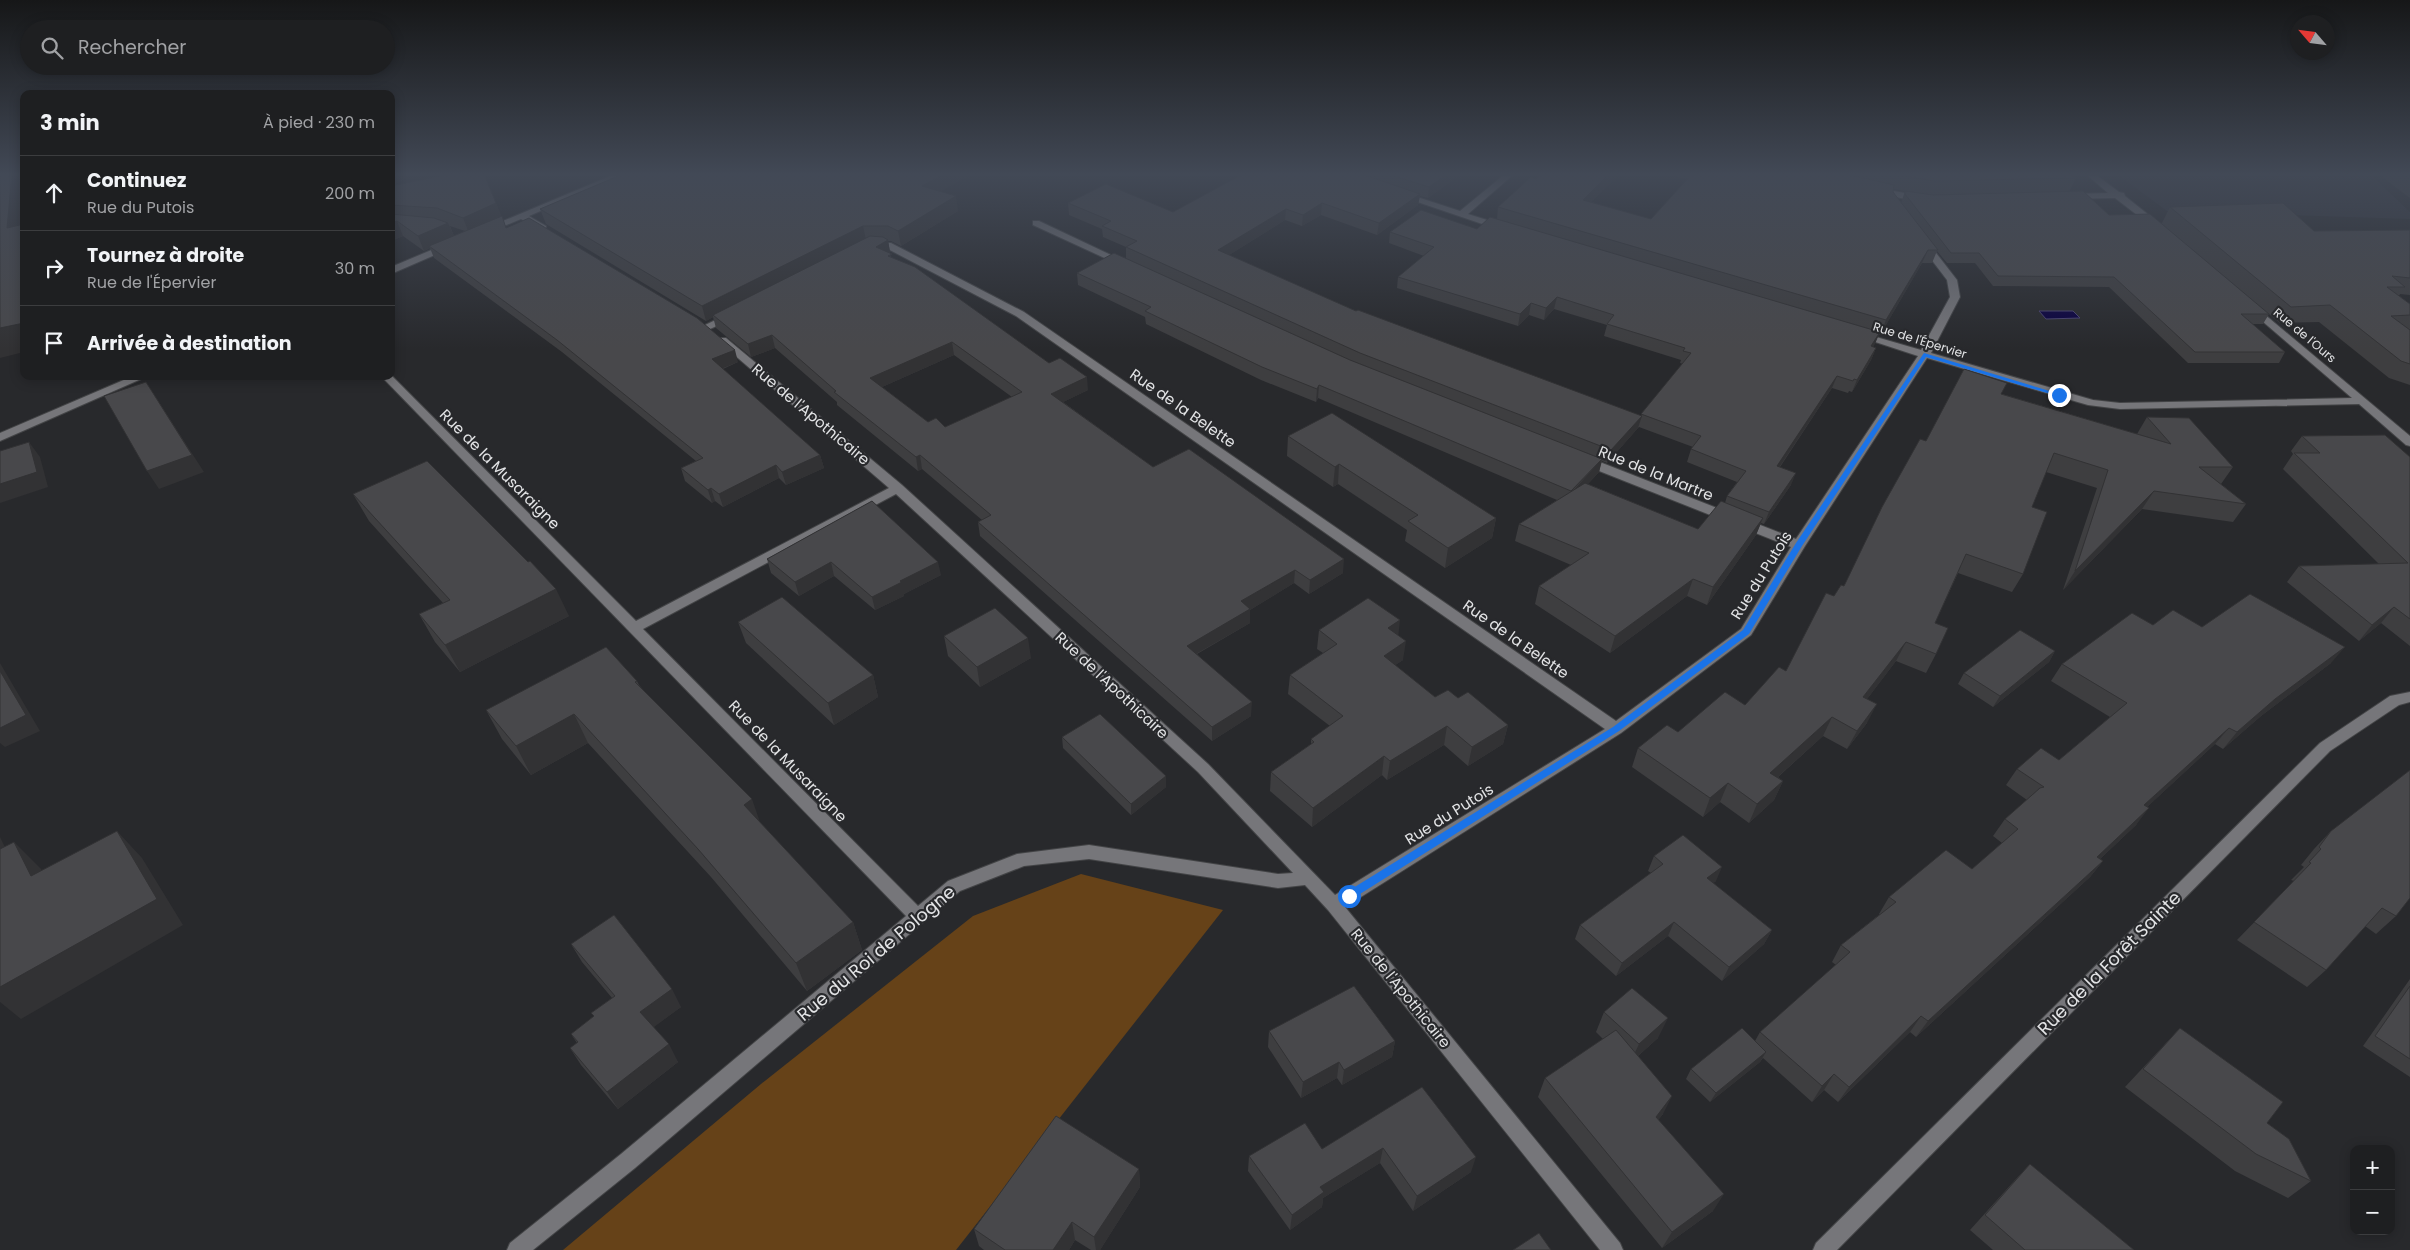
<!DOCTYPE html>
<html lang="fr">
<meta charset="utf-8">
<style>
body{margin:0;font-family:Poppins,sans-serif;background:#26272a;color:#f1f3f6}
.controls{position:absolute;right:15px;bottom:15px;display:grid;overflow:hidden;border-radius:10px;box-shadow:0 2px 12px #0003}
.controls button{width:45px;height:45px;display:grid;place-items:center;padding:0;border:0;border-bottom:1px solid #3c3d3f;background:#1e1f21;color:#f1f3f6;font:25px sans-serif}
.compass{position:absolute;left:2290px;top:15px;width:45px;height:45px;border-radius:50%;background:#1e1f21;box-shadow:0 2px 12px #0003;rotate:298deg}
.stop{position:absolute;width:15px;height:15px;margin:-11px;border:4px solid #1a73e8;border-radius:50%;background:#fff}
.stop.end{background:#1a73e8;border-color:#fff;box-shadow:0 1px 5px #0008}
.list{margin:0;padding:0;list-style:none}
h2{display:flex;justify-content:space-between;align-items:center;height:65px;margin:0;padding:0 20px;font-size:21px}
h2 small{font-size:16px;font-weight:400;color:#a1a2a5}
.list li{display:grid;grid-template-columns:32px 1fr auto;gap:15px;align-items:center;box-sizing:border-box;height:75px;padding:0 20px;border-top:1px solid #3c3d3f}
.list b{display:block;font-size:19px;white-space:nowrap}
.list p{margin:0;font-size:16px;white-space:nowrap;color:#a1a2a5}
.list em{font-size:16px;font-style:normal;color:#a1a2a5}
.icon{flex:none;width:28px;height:28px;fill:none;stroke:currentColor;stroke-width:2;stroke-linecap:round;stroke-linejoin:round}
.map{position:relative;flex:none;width:2410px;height:1250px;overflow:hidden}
.search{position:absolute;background:#1e1f21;box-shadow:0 2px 12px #0003;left:20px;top:20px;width:375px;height:55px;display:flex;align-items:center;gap:12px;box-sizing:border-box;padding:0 18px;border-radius:28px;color:#a1a2a5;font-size:19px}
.panel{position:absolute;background:#1e1f21;box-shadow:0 2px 12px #0003;left:20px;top:90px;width:375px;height:290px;border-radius:10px}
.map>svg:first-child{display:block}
.built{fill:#31333a}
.green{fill:#664218}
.water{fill:#09003f;stroke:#4a4471}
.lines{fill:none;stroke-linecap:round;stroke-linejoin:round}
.minor-casing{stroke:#434446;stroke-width:2}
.minor{fill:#76767a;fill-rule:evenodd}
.wall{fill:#3e3e40;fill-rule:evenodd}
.shaded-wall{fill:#323234}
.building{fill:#48484b;stroke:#323234;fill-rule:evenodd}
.route{fill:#1a73e8}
.labels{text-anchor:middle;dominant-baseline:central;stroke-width:4.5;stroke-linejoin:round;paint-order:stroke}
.far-street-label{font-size:12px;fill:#e3e4e6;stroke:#28292c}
.street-label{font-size:15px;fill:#e3e4e6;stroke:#28292c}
.near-street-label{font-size:18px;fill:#e3e4e6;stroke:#28292c}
</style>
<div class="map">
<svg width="2410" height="1250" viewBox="0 0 2410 1250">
<rect width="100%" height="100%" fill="#28292c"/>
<path class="built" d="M2117,174H2370L2410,212V219L2167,211Z"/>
<path class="green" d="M1081,874L1223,910L956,1250H563L761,1084L973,916Z"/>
<path class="water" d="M2039,311H2073L2080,318L2046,319Z"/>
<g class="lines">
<g class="minor-casing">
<path id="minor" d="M615,174H626L529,216L546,226V230H540L521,219L492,231L484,229Z
M1505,174H1514L1468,214L1503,225L1505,227L1500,230L1397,195L1405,193L1460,211Z
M2086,174H2095L2119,192L2124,193L2125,196L2160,224V228H2154L2115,198L2067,199V195L2070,194L2108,193Z
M1878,188L1921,196L1926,199L1921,202L1875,193V189Z
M1033,221H1039L1130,264L1122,266L1033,225Z
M1923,239L1926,240L1957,280L1960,297L1931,353L2093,400L2120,403L2352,398L2247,308V304L2251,303L2410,436V446L2406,445L2359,404L2120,409L2088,405L1927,358L1805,546L1751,635L1621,733L1345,907L1620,1243L1623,1250H1600L1328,910L1305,885L1278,888L1089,859L1024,866L960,891L635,1168L533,1250H507L510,1243L621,1154L906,916L381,376L391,375L636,621L889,488L717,340L718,338H726L902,485L1208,764L1335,895L1605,729L1016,316L886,248L869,246V242L891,243L1024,312L1616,721L1741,629L1791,547L1579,463L1577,460L1583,456L1587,457L1796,539L1918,356L1854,335L1859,332L1921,350L1950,297L1947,280L1918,242ZM896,494L1198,772L1293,873L1278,874L1089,845L1017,854L948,881L918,906L643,629Z
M448,243L453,246L451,248L391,274V267Z
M730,313L734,314V318L710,329H702L701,327Z
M133,376H148L0,441V433Z
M2410,692V702L2399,705L2330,751L1837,1250H1813L1816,1243L2320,743L2390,696Z"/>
</g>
<use href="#minor" class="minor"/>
</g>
<path class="wall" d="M391,174H411L393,186L484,174L506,228L738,362L723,369L820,455L824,468L786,485L779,478L723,507L715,501L712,503L685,481L681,468L696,461L562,352L434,258L430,248L424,251L403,236L391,241ZM450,226L465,231L454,236Z
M972,174L940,191L958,211L901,246L891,241H888L890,252L889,253L892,258L1088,390L1063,402L1153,467L1343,573L1309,594L1294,583L1250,610V623L1197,654L1251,716L1212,741L980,536L978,522L982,520L922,469L918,471L837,405V402L775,348L751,357L716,328L713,317L706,321L546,224L540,209ZM954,355L1012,397L945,427L928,422L882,387Z
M1236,174H1461L1428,198L1420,196L1418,205L1377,235L1321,215L1302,226L1285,220L1229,255L1356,311L1641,416L1683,364L1680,363L1681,360L1604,336L1607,325L1554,309L1544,320L1529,315L1518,326L1397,288L1398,277L1424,256L1389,243L1390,232L1477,229L1497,219L1498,207L1536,179L1620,174L1591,202L1651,219L1687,179L1665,174H2072L2076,178L2069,192L2109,215L2162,223L2170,207L2314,231L2410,230V295L2400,294L2399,296L2410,304V385L2389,378L2319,322L2280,323L2269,314L2263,324H2252L2285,352L2279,363H2188L2109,287L1993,286L1975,263H1947L1937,251L1932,263H1922L1880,335L1879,334L1873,347L1876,348L1871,360L1852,392L1849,391L1848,393L1832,388L1780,467L1791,485L1764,524L1761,523L1756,535L1707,605L1687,596L1610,653L1535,604L1539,586L1571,565L1515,541L1519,524L1557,500L1318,398L1316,402L1261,380L1146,324L1145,317L1078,285L1077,273L1126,258V247L1103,237L1102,229L1069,215L1068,203L1173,212L1236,178ZM1893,189L1905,191L1901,203L1893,192ZM1639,427L1693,447L1691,449L1687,462L1737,482L1727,496L1725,503L1698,529L1588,484L1599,472L1602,461L1607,463L1638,428Z
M2378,174H2410V198Z
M2002,394L2137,434L2147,417L2233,467L2221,484L2246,504L2233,522L2142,509L2063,590L2097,488L2046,472L2032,507L2023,574L2012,592L1958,573L1935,623L1936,654L1926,673L1896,661L1867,699V723L1847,749L1823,736L1778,777L1783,781L1774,800L1749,823L1720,802L1703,817L1632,767L1638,748L1745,705L1786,671L1834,596L1844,586L1926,441Z
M1288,436L1496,518L1492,538L1445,568L1405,541L1407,530L1338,484L1333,487L1287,456Z
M2302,436L2410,457V646L2381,623L2359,641L2287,582L2299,566L2379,564L2283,469L2293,454L2291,451Z
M353,494L569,616L460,672L435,642L419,614L443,603L369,521Z
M872,501L941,575L904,594V596L875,610L834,576L799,596L771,573L767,559Z
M738,622L873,675L878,697L834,725L746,643Z
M2153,625L2202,627L2331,663L2261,716L2223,749L2215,744L2147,807L2136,825L2100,859L2103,861L2090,877L1916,1037L1910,1032L1838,1102L1824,1090L1812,1102L1763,1058L1760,1062L1710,1102L1686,1079L1691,1069L1755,1041L1760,1032L1836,965L1832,962L1841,945L1880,914H1879L1889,897L1972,869L2002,843L1993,836L2005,819L2027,800L2006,785L2017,769L2059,760L2110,717L2051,681L2062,664Z
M1319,630L1398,635L1403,660L1395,665L1435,697L1458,698L1508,725L1503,744L1468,766L1444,745L1387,780L1382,775L1312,827L1270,791L1271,772L1311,744V739L1330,726L1288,694L1290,675L1323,653L1317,649Z
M944,636L1031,658L980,687L948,656Z
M2055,651L2049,662L1993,707L1958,684L1964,673Z
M637,681L639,685L760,823L853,922L862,950L807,991L711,877L588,743L531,775L502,739L486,710Z
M1062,737L1166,776V787L1131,815L1063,748Z
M2331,831L2396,916L2376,934L2365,926L2326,970L2307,987L2237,940L2294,881L2291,880L2304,867L2301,865L2314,849Z
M1654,856L1716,881L1713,883L1772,930L1764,944L1722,981L1668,936L1616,976L1575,939L1580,925L1651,873L1648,871Z
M571,944L681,1007L653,1027L678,1062L618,1109L581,1065L570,1048L577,1043L571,1034L594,1016L591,1013L612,998L582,962Z
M2410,979V1077L2363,1046Z
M1604,1012L1658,1038L1638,1056L1663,1114L1658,1120L1713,1211L1662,1248L1538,1097L1545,1078L1603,1039L1596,1032Z
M2180,1028L2267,1123L2311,1181L2288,1198L2235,1171L2125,1087Z
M1269,1031L1395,1041L1392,1057L1342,1085L1337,1078L1301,1098L1268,1047Z
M1422,1087L1471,1172L1413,1211L1380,1163L1323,1198L1322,1207L1290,1230L1248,1171L1249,1156L1322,1149Z
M2030,1164L2134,1250H1993L1970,1230L2015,1180Z
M1139,1169L1140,1187L1100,1250H1091L1075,1240L1069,1250H984L979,1246L974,1229Z"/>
<path class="shaded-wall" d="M12,174H24V246L7,228Z
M391,174H411L391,187Z
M944,174H972L925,200L922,186Z
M1447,174H1461L1428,198L1429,187Z
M1609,174H1620L1580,213L1583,200Z
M1420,194L1418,205L1377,235L1379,223Z
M956,196L958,211L901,246L898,231Z
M496,203L502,218L469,233L463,218Z
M1322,203L1321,215L1302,226L1303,215Z
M1286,209L1285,220L1218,262V250Z
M397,221L403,236L391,241V223Z
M448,223L455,238L429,246L430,248L424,251L418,236Z
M863,226L866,240L713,315V317L706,321L702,306Z
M888,240L890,252L878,260L876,247Z
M1928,250L1922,263L1880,335L1886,320Z
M1557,297L1554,309L1544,320L1546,308Z
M1531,303L1529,315L1518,326L1520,314Z
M24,323V352L0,358V328Z
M1880,332L1875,344L1866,358L1871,346Z
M772,335L775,348L751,357L748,344Z
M952,342L954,355L873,391L870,378Z
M1876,348L1871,360L1852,392L1857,380Z
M735,350L738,362L716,371L712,359Z
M1837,376L1832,388L1772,478L1777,466Z
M1087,377L1088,390L1053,407L1051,394Z
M1319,385L1318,398L1316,402L1317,389Z
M157,399L204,472L159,489L147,471Z
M1642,416L1638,428L1607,463L1611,450Z
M29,442L40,457L48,487L0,503V484Z
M820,455L824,468L786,485L782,472Z
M920,455L922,469L918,471L916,457Z
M1602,459L1599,472L1568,505L1572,492Z
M1339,464L1338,484L1333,487L1335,467Z
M776,465L779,478L723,507L719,494Z
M1796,473L1791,485L1764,524L1769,512Z
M711,488L715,501L712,503L708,490Z
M2154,491L2142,509L2063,590L2075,571Z
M1496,518L1492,538L1445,568L1448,548Z
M1763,518L1756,535L1707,605L1713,587Z
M1344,559L1343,573L1309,594L1310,580Z
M831,562L834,576L799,596L795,582Z
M938,562L941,575L904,594V596L875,610L872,597L900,581Z
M1295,570L1294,583L1250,610V623L1187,659V646L1241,601Z
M1693,579L1687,596L1610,653L1615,636Z
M556,589L569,616L460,672L445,645Z
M2394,607L2381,623L2359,641L2372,625Z
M1400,620L1398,639L1388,628Z
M1028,638L1031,658L980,687L977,667Z
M1406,641L1403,660L1381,675L1384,656Z
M1906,642L1896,661L1854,716L1863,697Z
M2345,647L2331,663L2261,716L2223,749L2237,732L2275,699Z
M2055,651L2049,662L1993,707L2000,696Z
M0,663L40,731L5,747L0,743Z
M873,675L878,697L834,725L828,703Z
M1252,702L1251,716L1212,741V727Z
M1877,704L1867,723L1847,749L1857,731Z
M574,714L588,743L531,775L516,746Z
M1832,717L1823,736L1762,791L1770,773Z
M1508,725L1503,744L1468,766L1472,747Z
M1447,726L1444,745L1387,780L1390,761Z
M2229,728L2215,744L2131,822L2144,805Z
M1384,756L1382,775L1312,827L1313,808Z
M1166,776V787L1131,815V804Z
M1783,781L1774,800L1749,823L1757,804Z
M1728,783L1720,802L1703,817L1710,798Z
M752,799L762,828L744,805Z
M2149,808L2136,825L2084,874L2097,857Z
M117,831L142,858L183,925L21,1019L0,1002V987Z
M0,837L21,880L0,859Z
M14,842L41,869L60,903L31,876Z
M2103,861L2090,877L1916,1037L1928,1021Z
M1722,867L1716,881L1701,893L1707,878Z
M853,922L862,950L807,991L796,963Z
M1674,922L1668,936L1616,976L1622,963Z
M1772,930L1764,944L1722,981L1729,967Z
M672,989L681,1007L650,1030L640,1012Z
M1921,1016L1910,1032L1838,1102L1849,1087Z
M1668,1018L1658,1038L1630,1063L1639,1044Z
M1395,1041L1392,1057L1342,1085L1344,1070Z
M669,1044L678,1062L618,1109L607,1092Z
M1766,1052L1760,1062L1710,1102L1716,1093Z
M1339,1062L1337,1078L1301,1098L1303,1082Z
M1834,1074L1824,1090L1812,1102L1822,1086Z
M1672,1096L1663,1114L1647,1135L1656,1117Z
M1383,1148L1380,1163L1323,1198L1322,1207L1290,1230L1292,1215L1320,1187Z
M1476,1157L1471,1172L1413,1211L1417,1196Z
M1139,1169L1140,1187L1100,1250H1096L1094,1237Z
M1724,1194L1713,1211L1662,1248L1672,1232Z
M1072,1222L1075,1240L1069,1250H1053Z"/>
<path class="building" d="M0,174H12L7,228L24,224V323L0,328Z
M450,174H484L496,203L463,218L437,208L391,205V186Z
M623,174H944L922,186L956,196L898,231L888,226H863L702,306L540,209Z
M1238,174H1362L1420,194L1379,223L1322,203L1303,215L1286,209L1218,250L1356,311L1358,310L1642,416L1611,450L1360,353L1126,247L1137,241L1102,226L1111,221L1068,203L1106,184L1173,212L1241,175Z
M1388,174H1447L1429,187Z
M1541,174H1609L1583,200L1651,219L1692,174H1846L1894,185L1893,192L1938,250H1928L1886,320L1498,207L1531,177L1536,179Z
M1891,174H2072L2076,178L1935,181Z
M1905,191L1933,195L2083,191L2109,215L2150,214L2269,314H2241L2285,352H2195L2114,277L1998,276L1979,253H1951L1905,194Z
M2283,203L2314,231L2410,230V278L2392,276L2405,287H2387L2410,304V315L2391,316L2410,330V364L2401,361L2330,305L2291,307L2170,207Z
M1421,210L1477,229L1490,217L1880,332L1871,346L1876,348L1857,380L1854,379L1853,381L1837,376L1777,466L1796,473L1769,512L1727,496L1746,471L1691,449L1701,436L1641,414L1691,353L1683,351L1685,348L1607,324L1614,315L1557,297L1546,308L1531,303L1520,314L1398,277L1434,247L1390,232Z
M391,214L434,218L448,223L418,236L397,221L391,223Z
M502,216L506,228L529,218L697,318L735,350L712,359L820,455L782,472L776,465L719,494L711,488L708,490L681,468L703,458L557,340L429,246Z
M870,236L883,237L888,240L876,247L892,254L888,256L915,267L1049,363L1060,358L1087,377L1051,394L1153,467L1189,449L1344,559L1310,580L1295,570L1241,601L1250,609L1187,646L1252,702L1212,727L978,522L991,515L920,455L916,457L834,392L836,391L772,335L748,344L713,315ZM952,342L1022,392L945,427L936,418L928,422L870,378Z
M1114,253L1350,360L1602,459L1571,491L1319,385L1317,389L1262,367L1145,311L1151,307L1077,273Z
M1964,369L2007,383L2001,394L2171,444L2147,417L2189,418L2233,467H2199L2246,504L2154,491L2075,571L2108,470L2054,453L2032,507L2047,512L2023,574L1966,554L1935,623L1948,628L1936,654L1906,642L1863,697L1877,704L1857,731L1832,717L1770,773L1783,781L1757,804L1728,783L1710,798L1638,748L1667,725L1678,732L1725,692L1745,705L1779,667L1786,671L1826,593L1834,596L1841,585L1844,586L1882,507L1920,439L1926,441Z
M146,382L192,455L147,471L104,396Z
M1332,413L1496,518L1448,548L1408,521L1418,515L1339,464L1335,467L1288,436Z
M2385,435L2410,457V619L2394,607L2372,625L2299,566L2408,563L2294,453H2320L2302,436Z
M29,442L37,472L0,484V451Z
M427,461L528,562L530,561L556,589L445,645L419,614L450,600L353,494Z
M1585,483L1698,529L1721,501L1763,518L1713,587L1693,579L1615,636L1539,586L1589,553L1519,524Z
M872,501L938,562L900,581L902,582L872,597L831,562L795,582L767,559Z
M2250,594L2345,647L2275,699L2237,732L2229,728L2144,805L2149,808L2097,857L2103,861L1928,1021L1921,1016L1849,1087L1834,1074L1822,1086L1760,1032L1850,952L1841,945L1896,902L1889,897L1946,850L1972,869L2018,829L2005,819L2040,788L2044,787L2017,769L2041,748L2059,760L2127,703L2062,664L2132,613L2153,625L2173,610L2202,627Z
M782,597L873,675L828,703L738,622Z
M1368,598L1400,620L1388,628L1406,641L1384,656L1435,697L1448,690L1458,698L1468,692L1508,725L1472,747L1447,726L1390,761L1384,756L1313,808L1271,772L1314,742L1311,739L1343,716L1290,675L1337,644L1319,630Z
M995,608L1028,638L977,667L944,636Z
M2020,630L2055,651L2000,696L1964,673Z
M606,647L637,681L635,682L752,799L744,805L853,922L796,963L698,849L574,714L516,746L486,710Z
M0,671L26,715L0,728Z
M1100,714L1166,776L1131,804L1062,737Z
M2410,770V898L2396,916L2382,908L2326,970L2254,922L2311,863L2309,862L2321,849L2319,847L2331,831Z
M117,831L157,899L0,987V849L14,842L31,876Z
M1683,835L1722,867L1707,878L1772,930L1729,967L1674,922L1622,963L1580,925L1663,864L1654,856Z
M614,915L672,989L640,1012L669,1044L607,1092L570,1048L578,1042L571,1034L594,1016L591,1013L615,996L571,944Z
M1354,986L1395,1041L1344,1070L1339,1062L1303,1082L1269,1031Z
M2410,986V1059L2375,1036Z
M1632,988L1668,1018L1639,1044L1604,1012Z
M1742,1028L1766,1052L1716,1093L1691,1069Z
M2180,1028L2283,1102L2267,1123L2289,1139L2311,1181L2256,1154L2143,1069Z
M1616,1030L1672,1096L1656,1117L1724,1194L1672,1232L1545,1078Z
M1422,1087L1476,1157L1417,1196L1383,1148L1320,1187L1324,1192L1292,1215L1249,1156L1305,1123L1322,1149Z
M1056,1116L1139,1169L1094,1237L1072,1222L1053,1250H1005L974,1229Z
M2030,1164L2134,1250H2025L1985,1215Z
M1539,1233L1551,1250H1513Z"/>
<linearGradient id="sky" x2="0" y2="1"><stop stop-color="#161718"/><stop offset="0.5" stop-color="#424956"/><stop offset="1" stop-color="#424956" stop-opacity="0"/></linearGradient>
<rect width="2410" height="349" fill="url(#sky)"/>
<path class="route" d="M1924,353L2063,395L2057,396L1926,357L1802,546L1749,634L1619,731L1352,899H1345V893L1613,727L1743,630L1796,543Z"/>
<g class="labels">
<g class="far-street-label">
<text transform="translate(2305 335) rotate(40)">Rue de l'Ours</text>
<text transform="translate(1920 340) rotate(17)">Rue de l'Épervier</text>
</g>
<g class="street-label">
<text transform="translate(1183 408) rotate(35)">Rue de la Belette</text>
<text transform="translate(811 414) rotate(40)">Rue de l'Apothicaire</text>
<text transform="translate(500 469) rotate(45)">Rue de la Musaraigne</text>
<text transform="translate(1656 473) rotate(22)">Rue de la Martre</text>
<text transform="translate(1761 575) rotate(-58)">Rue du Putois</text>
<text transform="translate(1516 639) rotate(35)">Rue de la Belette</text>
<text transform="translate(1112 685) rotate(43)">Rue de l'Apothicaire</text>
<text transform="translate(788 761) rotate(46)">Rue de la Musaraigne</text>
<text transform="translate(1449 814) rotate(-32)">Rue du Putois</text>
<text transform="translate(1401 988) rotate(51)">Rue de l'Apothicaire</text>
</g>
<g class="near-street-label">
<text transform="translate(876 953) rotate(-40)">Rue du Roi de Pologne</text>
<text transform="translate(2109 963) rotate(-45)">Rue de la Forêt Sainte</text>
</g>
</g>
</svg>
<div class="controls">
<button>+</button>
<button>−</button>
</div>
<svg class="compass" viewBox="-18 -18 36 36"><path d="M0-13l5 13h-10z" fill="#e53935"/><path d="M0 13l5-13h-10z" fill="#a1a2a5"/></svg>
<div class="stop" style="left:1349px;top:896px"></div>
<div class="stop end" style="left:2059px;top:395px"></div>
<div class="search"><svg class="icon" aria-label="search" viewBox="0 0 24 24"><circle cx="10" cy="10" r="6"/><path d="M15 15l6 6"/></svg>Rechercher</div>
<section class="panel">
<h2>3 min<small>À pied · 230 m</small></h2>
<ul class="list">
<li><svg class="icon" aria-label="ahead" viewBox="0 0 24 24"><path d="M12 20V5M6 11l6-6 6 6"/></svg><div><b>Continuez</b><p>Rue du Putois</p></div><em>200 m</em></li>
<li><svg class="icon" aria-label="right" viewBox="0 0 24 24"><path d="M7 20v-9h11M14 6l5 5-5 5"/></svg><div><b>Tournez à droite</b><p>Rue de l'Épervier</p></div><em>30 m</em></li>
<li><svg class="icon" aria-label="arrive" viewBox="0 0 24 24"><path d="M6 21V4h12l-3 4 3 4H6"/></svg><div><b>Arrivée à destination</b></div></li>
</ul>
</section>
</div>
